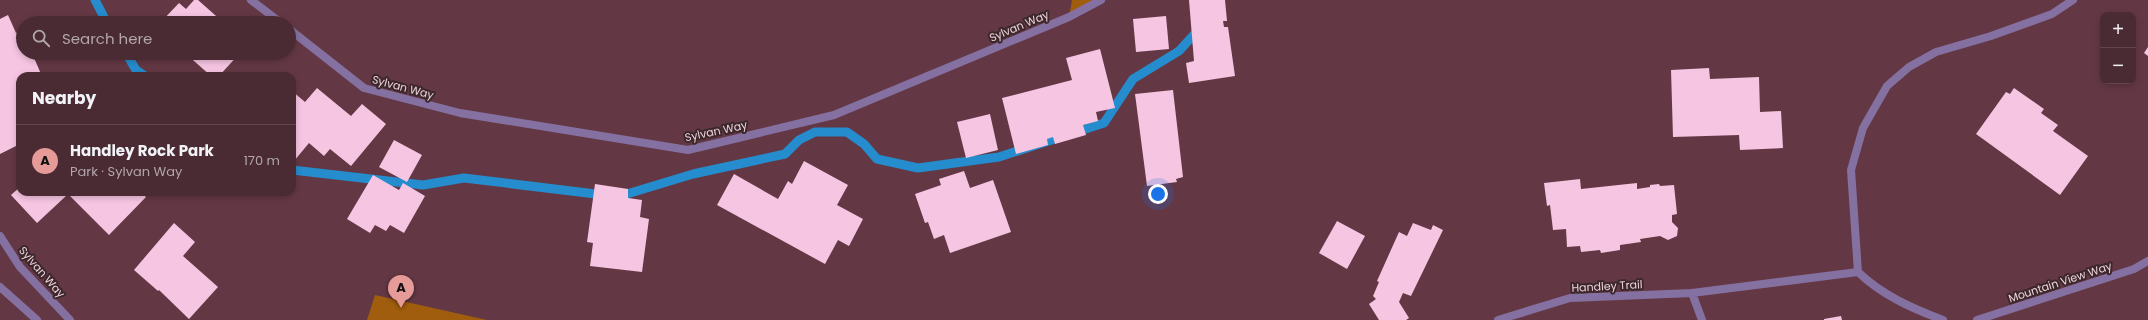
<!DOCTYPE html>
<meta charset="utf-8">
<style>
body{margin:0;font-family:Poppins,sans-serif;background:#51323b;color:#f1f3f6}
.controls{position:absolute;right:12px;top:12px;display:grid;overflow:hidden;border-radius:8px;box-shadow:0 2px 6px #0003}
.controls button{width:36px;height:36px;display:grid;place-items:center;padding:0;border:0;border-bottom:1px solid #61464e;background:#4a2a33;color:#f1f3f6;font:20px sans-serif}
.you{position:absolute;left:1158px;top:194px;width:14px;height:14px;margin:-10px;border:3px solid #fff;border-radius:50%;background:#1a73e8;box-shadow:0 0 0 6px #1a73e833}
.badge{display:grid;place-items:center;width:26px;height:26px;border-radius:50%;background:#e69b98;color:#111;font-size:13px;font-weight:700}
.pin{position:absolute;translate:-50% -33px;filter:drop-shadow(0 1px 2px #0008)}
.pin::after{content:'';position:absolute;top:21px;width:14px;height:12px;background:inherit;clip-path:polygon(0 0,100% 0,50% 100%)}
.list{margin:0;padding:0;list-style:none}
h2{display:flex;justify-content:space-between;align-items:center;height:52px;margin:0;padding:0 16px;font-size:17px}
h2 small{font-size:13px;font-weight:400;color:#b2a7ac}
.list li{display:grid;grid-template-columns:26px 1fr auto;gap:12px;align-items:center;box-sizing:border-box;height:72px;padding:0 16px;border-top:1px solid #61464e}
.list b{display:block;font-size:15px;white-space:nowrap}
.list p{margin:0;font-size:13px;white-space:nowrap;color:#b2a7ac}
.list em{font-size:13px;font-style:normal;color:#b2a7ac}
.icon{flex:none;width:22px;height:22px;fill:none;stroke:currentColor;stroke-width:2;stroke-linecap:round;stroke-linejoin:round}
.map{position:relative;flex:none;width:2148px;height:320px;overflow:hidden}
.search{position:absolute;background:#4a2a33;box-shadow:0 2px 6px #0003;left:16px;top:16px;width:280px;height:44px;display:flex;align-items:center;gap:10px;box-sizing:border-box;padding:0 14px;border-radius:22px;color:#b2a7ac;font-size:15px}
.panel{position:absolute;background:#4a2a33;box-shadow:0 2px 6px #0003;left:16px;top:72px;width:280px;height:124px;border-radius:12px}
.map>svg:first-child{display:block}
.green{fill:#9f5d0d}
.lines{fill:none;stroke-linecap:round;stroke-linejoin:round}
.stream{stroke:#258cce;stroke-width:9}
.building{fill:#f6c5e2}
.minor{stroke:#8571a1;stroke-width:8}
.labels{text-anchor:middle;dominant-baseline:central;stroke-width:4;stroke-linejoin:round;paint-order:stroke}
.street-label{font-size:11px;fill:#f0d4db;stroke:#3b272c}
</style>
<div class="map">
<svg width="2148" height="320" viewBox="0 0 2148 320">
<rect width="100%" height="100%" fill="#633844"/>
<path class="green" d="M1072,0H1101L1069,17Z
M375,295L487,320H367Z"/>
<g class="lines">
<path class="stream" d="M95,0L107,23
M126,53L136,70L145,76
M292,170L423,185L464,178L604,195
M617,197L693,174L785,154L799,140L815,132H847L864,144L877,159L918,168L999,157L1104,123L1133,79L1179,51L1200,28"/>
</g>
<path class="building" d="M194,0H198L224,23H160L179,3L186,9Z
M1189,0H1225L1227,21H1223L1224,27H1228L1235,76L1189,83L1186,63L1194,61Z
M8,15L16,33L21,31L23,32V53H32L41,74L39,76H20V144L0,154V19Z
M1166,16L1169,49L1136,52L1133,19Z
M2148,47V56L2144,53Z
M1100,49L1115,108L1096,112L1098,121L1083,125L1086,135L1055,144L1053,137L1047,139L1048,145L1016,154L1002,98L1072,80L1066,58Z
M185,53H240L219,76H211Z
M1709,68L1710,79L1759,77L1760,112L1781,111L1783,148L1740,150L1739,135L1673,137L1671,70Z
M317,88L351,116L362,104L386,124L351,166L330,149L324,156L309,143L294,161L292,158V91L305,102Z
M2014,88L2044,109L2041,113L2058,125L2053,131L2088,156L2060,195L1976,134L2006,92L2010,94Z
M1173,90L1183,177L1176,179L1177,182L1147,186L1135,94Z
M990,114L998,150L966,158L957,122Z
M394,140L422,155L407,182L379,167Z
M804,161L848,185L837,205L863,219L849,246L838,240L825,264L717,205L734,174L778,199L788,181L792,184Z
M964,171L970,188L993,180L1011,232L950,253L944,235L934,239L928,222L925,223L915,194L941,185L939,179Z
M373,175L399,190L403,183L425,196L404,233L390,225L386,231L375,225L370,233L347,219Z
M1580,179L1581,189L1637,183V189L1650,187V185L1659,184L1660,186L1674,185L1677,214L1672,215V222L1678,228L1677,236L1668,240L1660,236L1640,239L1641,242L1620,245V250L1601,253L1600,250L1581,252L1580,246L1567,247L1566,229L1553,230L1550,205L1547,206L1544,183Z
M595,184L628,189V198L642,200L640,217L649,219L642,272L590,266L593,243L587,242Z
M20,187V192H62L66,196L37,223L11,195Z
M66,192H140L146,197L109,235Z
M1337,221L1365,236L1347,269L1319,253Z
M174,223L195,242L183,256L218,287L189,319L159,290L158,291L134,270Z
M1413,223L1431,230L1433,225L1443,230L1411,296L1403,293L1399,302L1409,318L1406,320H1379L1369,304L1376,299L1373,296L1379,282L1377,281L1399,232L1407,236Z
M1841,316L1842,320H1824V319Z"/>
<g class="lines">
<path class="minor" d="M251,0L281,23
M289,29L364,88L460,113L688,150L834,115L1069,17L1101,0
M0,236L20,267L70,320
M0,287L37,320
M1692,293L1858,272
M1498,320L1570,298L1692,293L1702,320
M1943,320C1911,308 1882,295 1858,272L1851,170L1863,128L1887,86L1909,67L1936,52L1991,36L2052,14L2073,0
M1977,320L2134,269L2148,261"/>
</g>
<g class="labels">
<g class="street-label">
<text transform="translate(1019 26) rotate(-23)">Sylvan Way</text>
<text transform="translate(403 87) rotate(15)">Sylvan Way</text>
<text transform="translate(716 131) rotate(-12)">Sylvan Way</text>
<text transform="translate(42 272) rotate(49)">Sylvan Way</text>
<text transform="translate(2060 282) rotate(-18)">Mountain View Way</text>
<text transform="translate(1607 286) rotate(-3)">Handley Trail</text>
</g>
</g>
</svg>
<div class="controls">
<button>+</button>
<button>−</button>
</div>
<div class="you"></div>
<div class="pin badge" style="left:401px;top:308px">A</div>
<div class="search"><svg class="icon" aria-label="search" viewBox="0 0 24 24"><circle cx="10" cy="10" r="6"/><path d="M15 15l6 6"/></svg>Search here</div>
<section class="panel">
<h2>Nearby<small></small></h2>
<ul class="list">
<li><span class="badge">A</span><div><b>Handley Rock Park</b><p>Park · Sylvan Way</p></div><em>170 m</em></li>
</ul>
</section>
</div>
